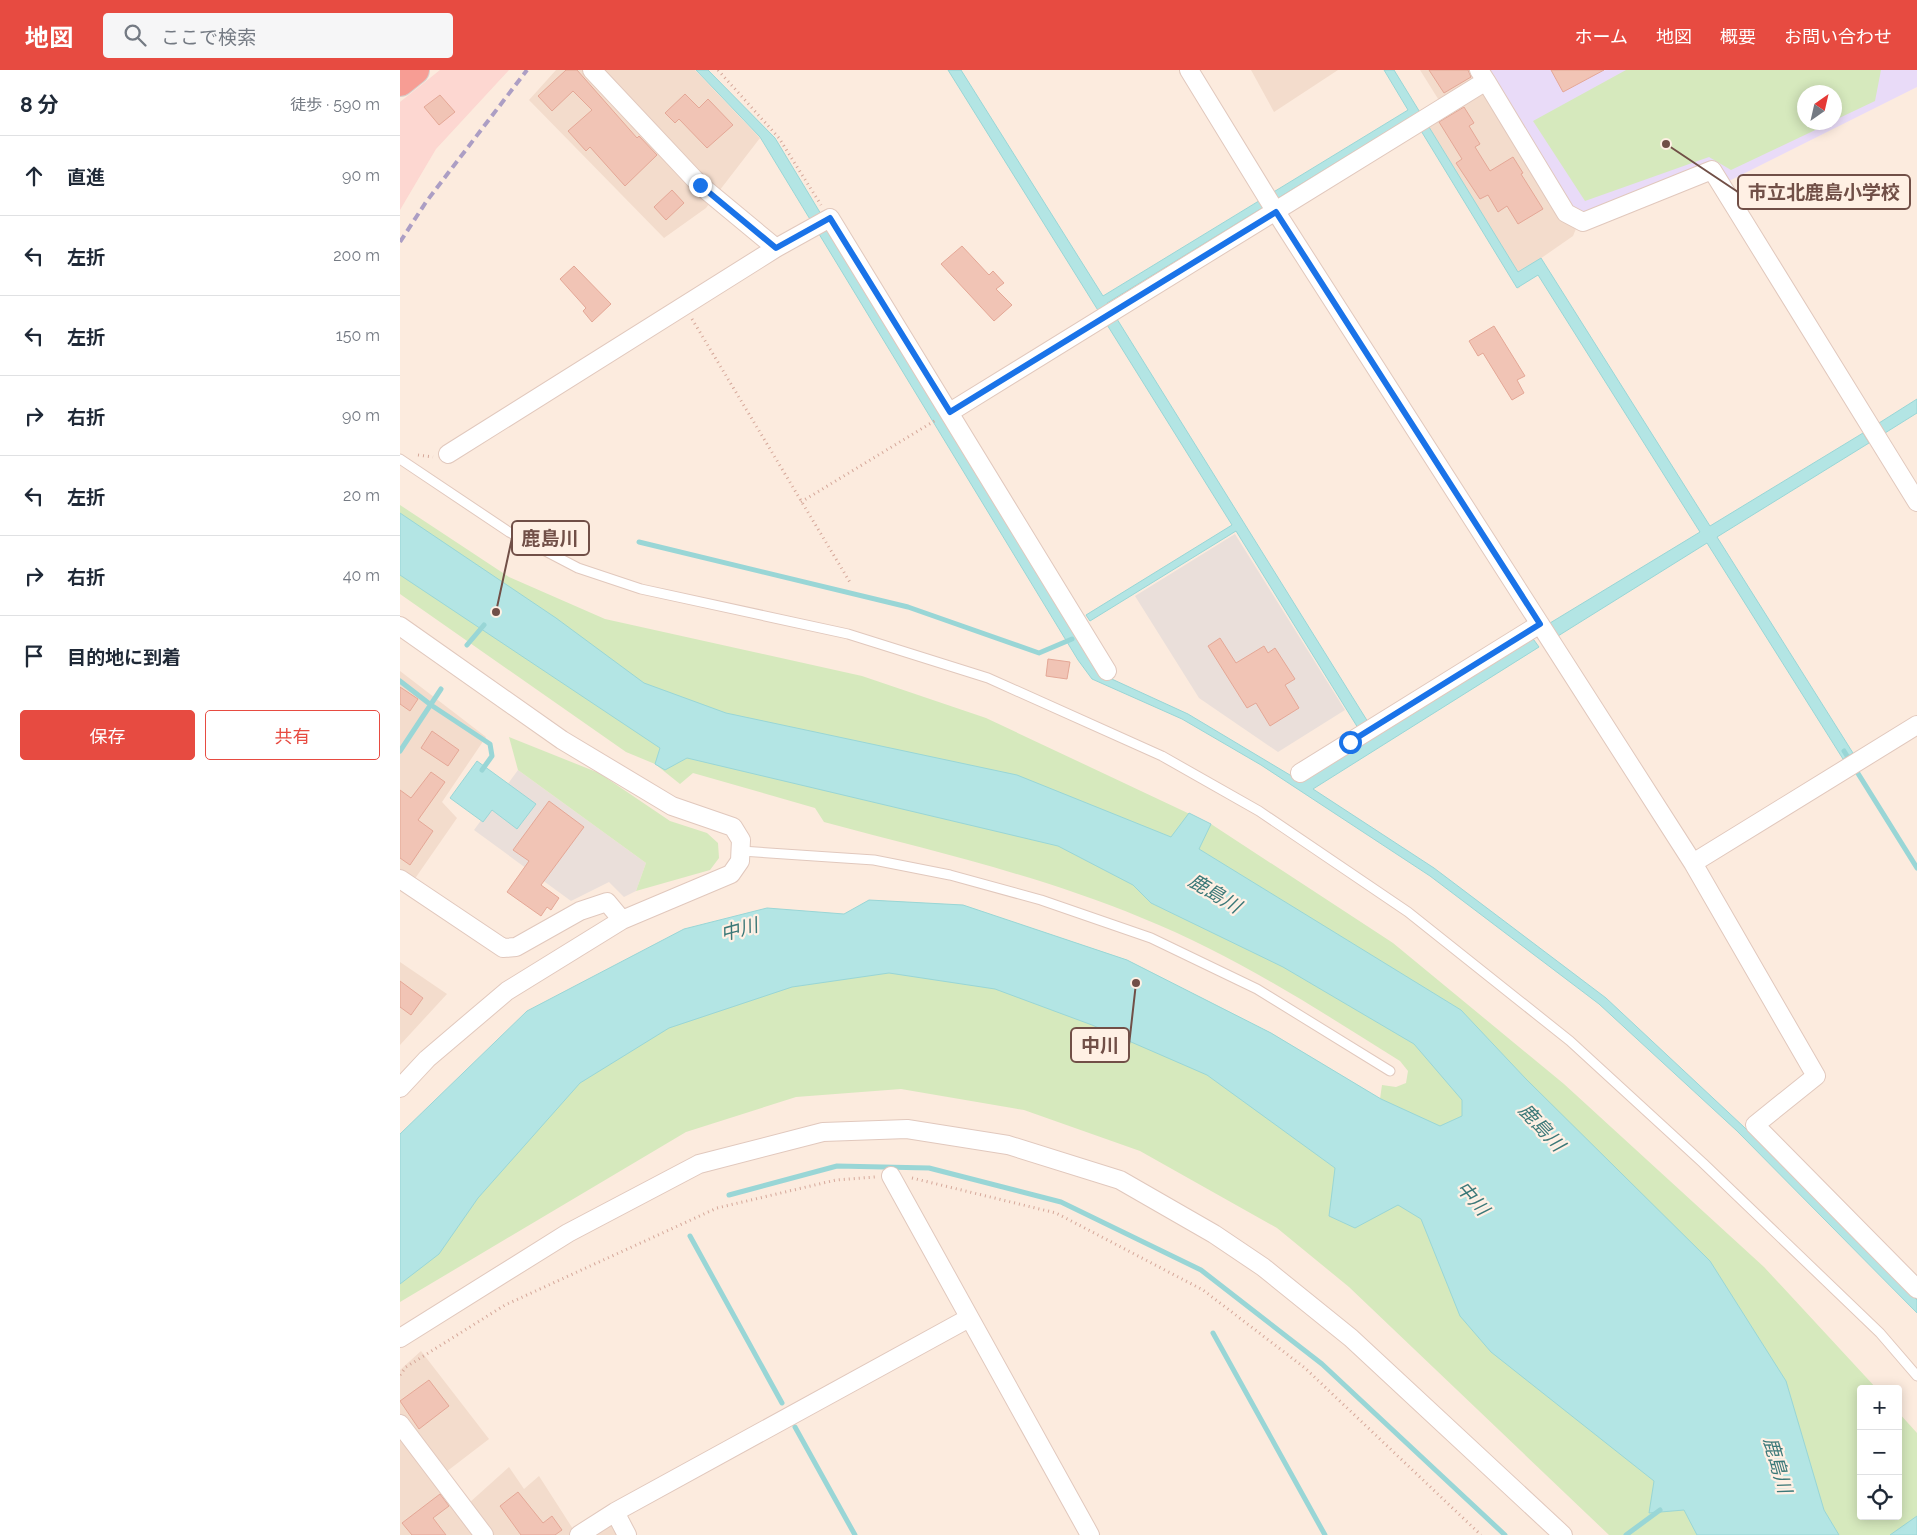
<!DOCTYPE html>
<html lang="ja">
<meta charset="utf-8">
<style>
body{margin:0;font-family:Raleway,"Noto Sans JP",sans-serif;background:#f6f6f7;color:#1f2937}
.controls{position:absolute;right:15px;bottom:15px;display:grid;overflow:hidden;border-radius:5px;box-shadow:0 2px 12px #0003}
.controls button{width:45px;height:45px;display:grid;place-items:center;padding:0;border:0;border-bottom:1px solid #e0e1e3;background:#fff;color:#1f2937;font:25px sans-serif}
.compass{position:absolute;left:1397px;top:15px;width:45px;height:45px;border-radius:50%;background:#fff;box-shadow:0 2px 12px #0003;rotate:34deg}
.stop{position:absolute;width:15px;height:15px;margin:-11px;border:4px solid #1a73e8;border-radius:50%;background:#fff}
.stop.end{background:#1a73e8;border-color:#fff;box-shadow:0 1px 5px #0008}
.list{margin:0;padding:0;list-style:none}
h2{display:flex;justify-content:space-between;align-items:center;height:65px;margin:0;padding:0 20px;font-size:21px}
h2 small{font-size:16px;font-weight:400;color:#747a83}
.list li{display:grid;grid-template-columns:32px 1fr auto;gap:15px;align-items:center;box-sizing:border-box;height:80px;padding:0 20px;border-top:1px solid #e0e1e3}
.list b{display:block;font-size:19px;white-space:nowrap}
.list em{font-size:16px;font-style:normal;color:#747a83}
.actions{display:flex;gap:10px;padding:15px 20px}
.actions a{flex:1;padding:11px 0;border:1px solid #e74b41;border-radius:5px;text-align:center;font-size:18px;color:#e74b41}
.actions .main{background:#e74b41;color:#fff}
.icon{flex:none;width:28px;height:28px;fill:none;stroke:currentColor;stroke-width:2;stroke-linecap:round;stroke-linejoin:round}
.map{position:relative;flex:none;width:1517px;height:1465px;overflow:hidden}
header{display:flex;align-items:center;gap:30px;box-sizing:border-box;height:70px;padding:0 25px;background:#e74b41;color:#fff}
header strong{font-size:24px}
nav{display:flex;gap:28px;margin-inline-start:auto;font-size:18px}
.search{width:350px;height:45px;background:#f6f6f7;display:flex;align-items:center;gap:12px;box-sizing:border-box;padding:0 18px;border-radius:5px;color:#747a83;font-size:19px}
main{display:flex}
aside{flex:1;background:#fff}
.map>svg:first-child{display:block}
.residential{fill:#f3dccc}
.commercial{fill:#fdd7d1}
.industrial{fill:#eadfda}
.education{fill:#e9dbf8;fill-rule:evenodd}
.green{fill:#d6e9bd}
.water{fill:#b3e5e4;stroke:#99d6d6}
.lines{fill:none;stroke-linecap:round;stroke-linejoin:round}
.stream{stroke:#99d6d6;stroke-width:5}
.building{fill:#f1c4b5;stroke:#e4a796}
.lane-casing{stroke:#e1c8bd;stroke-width:11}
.street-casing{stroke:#e1c8bd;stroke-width:20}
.highway-casing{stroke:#d7cecb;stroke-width:30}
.path{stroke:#d5a799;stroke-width:3;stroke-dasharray:1 4;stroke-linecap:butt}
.lane{stroke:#fff;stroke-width:9}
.street{stroke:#fff;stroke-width:18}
.highway{stroke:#f79d94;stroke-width:28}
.rail{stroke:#ac9ec4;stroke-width:4;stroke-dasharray:8 5;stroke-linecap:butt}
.route{stroke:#1a73e8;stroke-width:6}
.labels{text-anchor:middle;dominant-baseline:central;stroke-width:4.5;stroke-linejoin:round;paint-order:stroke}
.water-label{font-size:19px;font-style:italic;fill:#3b7878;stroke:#fff0e4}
.leader{fill:none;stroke:#714f47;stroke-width:2}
.callout-dot{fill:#714f47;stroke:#fff0e4;stroke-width:2}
.callout{fill:#fff0e4;stroke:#714f47;stroke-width:2}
.callout-label{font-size:19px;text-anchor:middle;font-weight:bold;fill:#714f47}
</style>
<header>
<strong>地図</strong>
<div class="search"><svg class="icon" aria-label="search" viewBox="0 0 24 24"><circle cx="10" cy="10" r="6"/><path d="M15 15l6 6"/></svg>ここで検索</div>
<nav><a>ホーム</a><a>地図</a><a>概要</a><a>お問い合わせ</a></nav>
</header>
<main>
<aside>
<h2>8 分<small>徒歩 · 590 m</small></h2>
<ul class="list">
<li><svg class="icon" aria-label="ahead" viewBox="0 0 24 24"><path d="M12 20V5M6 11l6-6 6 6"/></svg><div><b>直進</b></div><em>90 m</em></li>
<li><svg class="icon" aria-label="left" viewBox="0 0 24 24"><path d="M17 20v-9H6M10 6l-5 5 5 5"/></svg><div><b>左折</b></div><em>200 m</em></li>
<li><svg class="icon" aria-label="left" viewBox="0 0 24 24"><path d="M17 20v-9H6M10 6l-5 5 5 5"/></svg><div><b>左折</b></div><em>150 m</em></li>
<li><svg class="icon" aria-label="right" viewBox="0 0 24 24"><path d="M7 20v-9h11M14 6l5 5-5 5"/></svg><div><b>右折</b></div><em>90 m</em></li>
<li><svg class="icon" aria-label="left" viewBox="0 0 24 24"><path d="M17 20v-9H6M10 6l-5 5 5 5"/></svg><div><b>左折</b></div><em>20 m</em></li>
<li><svg class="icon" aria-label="right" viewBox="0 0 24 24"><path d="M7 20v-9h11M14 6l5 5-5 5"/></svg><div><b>右折</b></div><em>40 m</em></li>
<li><svg class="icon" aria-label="arrive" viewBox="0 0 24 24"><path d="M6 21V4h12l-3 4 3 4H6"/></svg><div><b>目的地に到着</b></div></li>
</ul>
<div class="actions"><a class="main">保存</a><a>共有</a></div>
</aside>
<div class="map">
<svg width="1517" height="1465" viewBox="0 0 1517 1465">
<rect width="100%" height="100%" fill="#fcebde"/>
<path class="residential" d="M156,0H295L360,68L306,138L264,168L129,30Z
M851,0H938L874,42Z
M1020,0H1085L1180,149L1173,166L1127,198L1119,219L1016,49L1040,32Z
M0,601L86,667L42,732L57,748L14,810L0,817Z
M0,892L47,924L0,975Z
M21,1281L89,1369L46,1402L69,1433L109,1397L124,1419L139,1406L173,1459L213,1434L231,1465H0V1300Z"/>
<path class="commercial" d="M40,0H109L36,79L0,140V32Z"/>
<path class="industrial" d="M835,464L945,640L878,682L799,628L735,526Z
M118,700L246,793L236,821L224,827L209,812L171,831L74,760Z"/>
<path class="education" d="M1085,0H1517V17L1329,111L1312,96L1180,149L1169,140ZM1404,22H1434V52H1404Z"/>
<path class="green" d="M1226,0H1481L1475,31L1435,50L1434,22H1404V52L1430,53L1331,100L1309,87L1185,131L1133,51Z
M0,435L109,507L205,549L462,606L586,648L811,754L993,873L1164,1014L1364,1197L1477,1319H1461V1446H1498V1342L1517,1363V1465H1415L1061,949L799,803L234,621L0,460Z
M0,487L264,663L653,757L1044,973L1103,1132L469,830L563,835L727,890L871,963L980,1029L982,1015L996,1017L1006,1013L1008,1001L1000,991C917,939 834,885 742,848C639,805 532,781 424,752L415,738L293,703L280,714L255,694L226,682L0,524Z
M109,667L199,703L270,751L307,763L318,773L319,788L310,800L236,821L246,793L118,700Z
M479,867L983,1074L1327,1465H1209L949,1217L877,1158L740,1081L624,1040L501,1019L396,1027L286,1062L0,1232V1113L195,953Z"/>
<path class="water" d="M296,0H308L375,68L687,584L703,605L788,644L900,711L1131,566L1139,577L913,719L1034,798L1206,928L1344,1057L1517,1230V1243L1337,1061L1199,934L1030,806L861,695L782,649L692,609L678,590L360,67Z
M548,0H561L703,226L1008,40L984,0H994L1118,202L1141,188L1310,456L1463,363L1469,373L1317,467L1453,683L1443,689L1307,473L1158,566L1150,553L1300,462L1138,205L1117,218L1012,46L707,233L968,652L958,658L836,461L690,551L686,545L832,455Z
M1517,329V343L1485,363L1479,353Z
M0,443L156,548L244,613L326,643L617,705L771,767L789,743L811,754L799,779L1061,940L1126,1009L1310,1191L1386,1311L1424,1440L1439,1465H1297L1284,1440L1249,1443L1254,1411L1091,1282L1060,1246L1021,1149L998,1135L955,1158L929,1146L935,1098L807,1005L692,955L595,919L489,903L392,917L269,958L180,1013L78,1128L39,1184L0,1214V1064L127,941L284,859L367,838L444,844L469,830L563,835L727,890L871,963L981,1029L1040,1056L1062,1046V1030L1014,974L883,897L751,833L733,815L658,776L287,688L265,700L255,694L260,678L0,505Z
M77,691L136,734L117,759L92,740L83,752L50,728Z
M1517,1446V1465H1490Z"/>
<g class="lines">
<path class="stream" d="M239,472L508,537L639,583L672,569
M67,575L84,555
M0,611L31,635L90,674L92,686L82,700
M0,681L41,619
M1444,681L1517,798
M329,1125L437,1096L529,1098L661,1132L801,1200L922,1294L1105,1465
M290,1166L382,1333
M813,1263L925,1465
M395,1357L455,1465
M1226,1465L1260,1440"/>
</g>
<path class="building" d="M166,0H177L237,68L239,66L257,85L225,116L190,77L186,81L168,61L192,40L173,21L152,41L138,26Z
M1029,0H1068L1071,7L1044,23Z
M1151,0H1204L1163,22Z
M285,24L299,38L308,29L333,55L307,78L279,49L275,53L265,43Z
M40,25L55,42L39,55L24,37Z
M1064,37L1074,53L1069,56L1080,74L1075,77L1090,101L1113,87L1123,103L1121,104L1143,139L1118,154L1107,136L1098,142L1088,125L1080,129L1056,93L1062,89L1039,52Z
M272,120L284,133L266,150L254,137Z
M562,176L589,205L593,201L604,213L596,219L612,235L594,251L541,194Z
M174,196L211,234L192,252L183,241L186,238L160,209Z
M1094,256L1125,306L1117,310L1124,323L1112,330L1083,283L1078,286L1069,271Z
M820,568L836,593L864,576L868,583L875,578L895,609L885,615L899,638L870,656L856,633L847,638L808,576Z
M648,589L670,592L667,609L646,606Z
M0,617L18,629L10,641L0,634Z
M32,661L59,680L48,696L21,678Z
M31,702L45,712L18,750L33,761L10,795L0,788V720L11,728Z
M149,731L184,757L141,815L159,828L151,840L147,837L141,846L107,822L129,791L113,780Z
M0,911L23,928L11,945L0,937Z
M29,1310L49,1336L19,1359L0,1331Z
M118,1422L143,1453L152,1446L162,1460L155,1465H121L100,1436Z
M40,1424L49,1436L33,1448L46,1465H12L2,1453Z"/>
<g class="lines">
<g class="lane-casing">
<path id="lane" d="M0,389L109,462L178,498L241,519L448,564L588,608L762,686L859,741L1008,842L1170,971L1303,1093L1480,1263L1517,1306
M341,781L474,790L550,805L641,830L751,868L857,919L990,1001"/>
</g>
<g class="street-casing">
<path id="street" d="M192,0L300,115L376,178
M789,0L876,142L1293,793L1416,1006L1355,1055L1517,1219
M1086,11L1166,143L1183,152L1312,100L1517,432
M550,342L1086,11L1079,0
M48,384L376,178L430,148L707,601
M0,556L162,670L272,736L333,757L341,770L340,791L331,804L222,850L107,921L27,989L0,1018
M900,703L1140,554
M1293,793L1517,655
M0,809L103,878L116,877L180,841L207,832L222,850
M491,1106L690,1465
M0,1268L168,1163L299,1094L423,1062L507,1059L608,1075L720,1110L814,1164L863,1197L951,1268L1163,1465
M0,1354L84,1465
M215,1442L227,1465
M179,1465L215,1442L569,1248"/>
</g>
<g class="highway-casing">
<path id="highway" d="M0,12L15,0"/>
</g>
<path class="path" d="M318,0L379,68L421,135
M292,249L451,514
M18,385L33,387
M401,432L536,350
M512,1108L656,1143L803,1220L905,1298L1081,1465
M0,1305L6,1297L105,1235L317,1138L436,1110L475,1107"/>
<use href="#lane" class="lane"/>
<use href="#street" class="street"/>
<use href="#highway" class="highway"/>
<path class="rail" d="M0,172L26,132L127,0"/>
</g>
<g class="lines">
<path class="route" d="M300,115L376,178L430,148L550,342L876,142L1140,554L950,672"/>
</g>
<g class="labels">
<g class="water-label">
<text transform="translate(815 823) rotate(31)">鹿島川</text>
<text transform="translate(339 859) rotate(-15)">中川</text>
<text transform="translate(1142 1057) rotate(47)">鹿島川</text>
<text transform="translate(1073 1128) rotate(49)">中川</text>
<text transform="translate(1378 1395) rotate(74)">鹿島川</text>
</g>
</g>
<path class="leader" d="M1266 74L1338 122M96 542L112 468M736 913L729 975"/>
<g class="callout-dot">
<circle cx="1266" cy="74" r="5"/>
<circle cx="96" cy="542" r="5"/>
<circle cx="736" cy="913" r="5"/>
</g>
<g class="callout">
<rect x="1338" y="105" width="172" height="34" rx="5"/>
<rect x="112" y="451" width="77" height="34" rx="5"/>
<rect x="671" y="958" width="58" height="34" rx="5"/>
</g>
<g class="callout-label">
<text x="1424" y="129">市立北鹿島小学校</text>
<text x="150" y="475">鹿島川</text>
<text x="700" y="982">中川</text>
</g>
</svg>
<div class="controls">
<button>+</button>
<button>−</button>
<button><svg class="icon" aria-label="locate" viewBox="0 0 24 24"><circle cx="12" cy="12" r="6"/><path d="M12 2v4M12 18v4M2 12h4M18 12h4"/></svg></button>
</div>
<svg class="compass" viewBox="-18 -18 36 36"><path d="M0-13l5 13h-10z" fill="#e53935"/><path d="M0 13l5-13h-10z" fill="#747a83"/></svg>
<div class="stop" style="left:950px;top:672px"></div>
<div class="stop end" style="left:300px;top:115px"></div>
</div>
</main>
